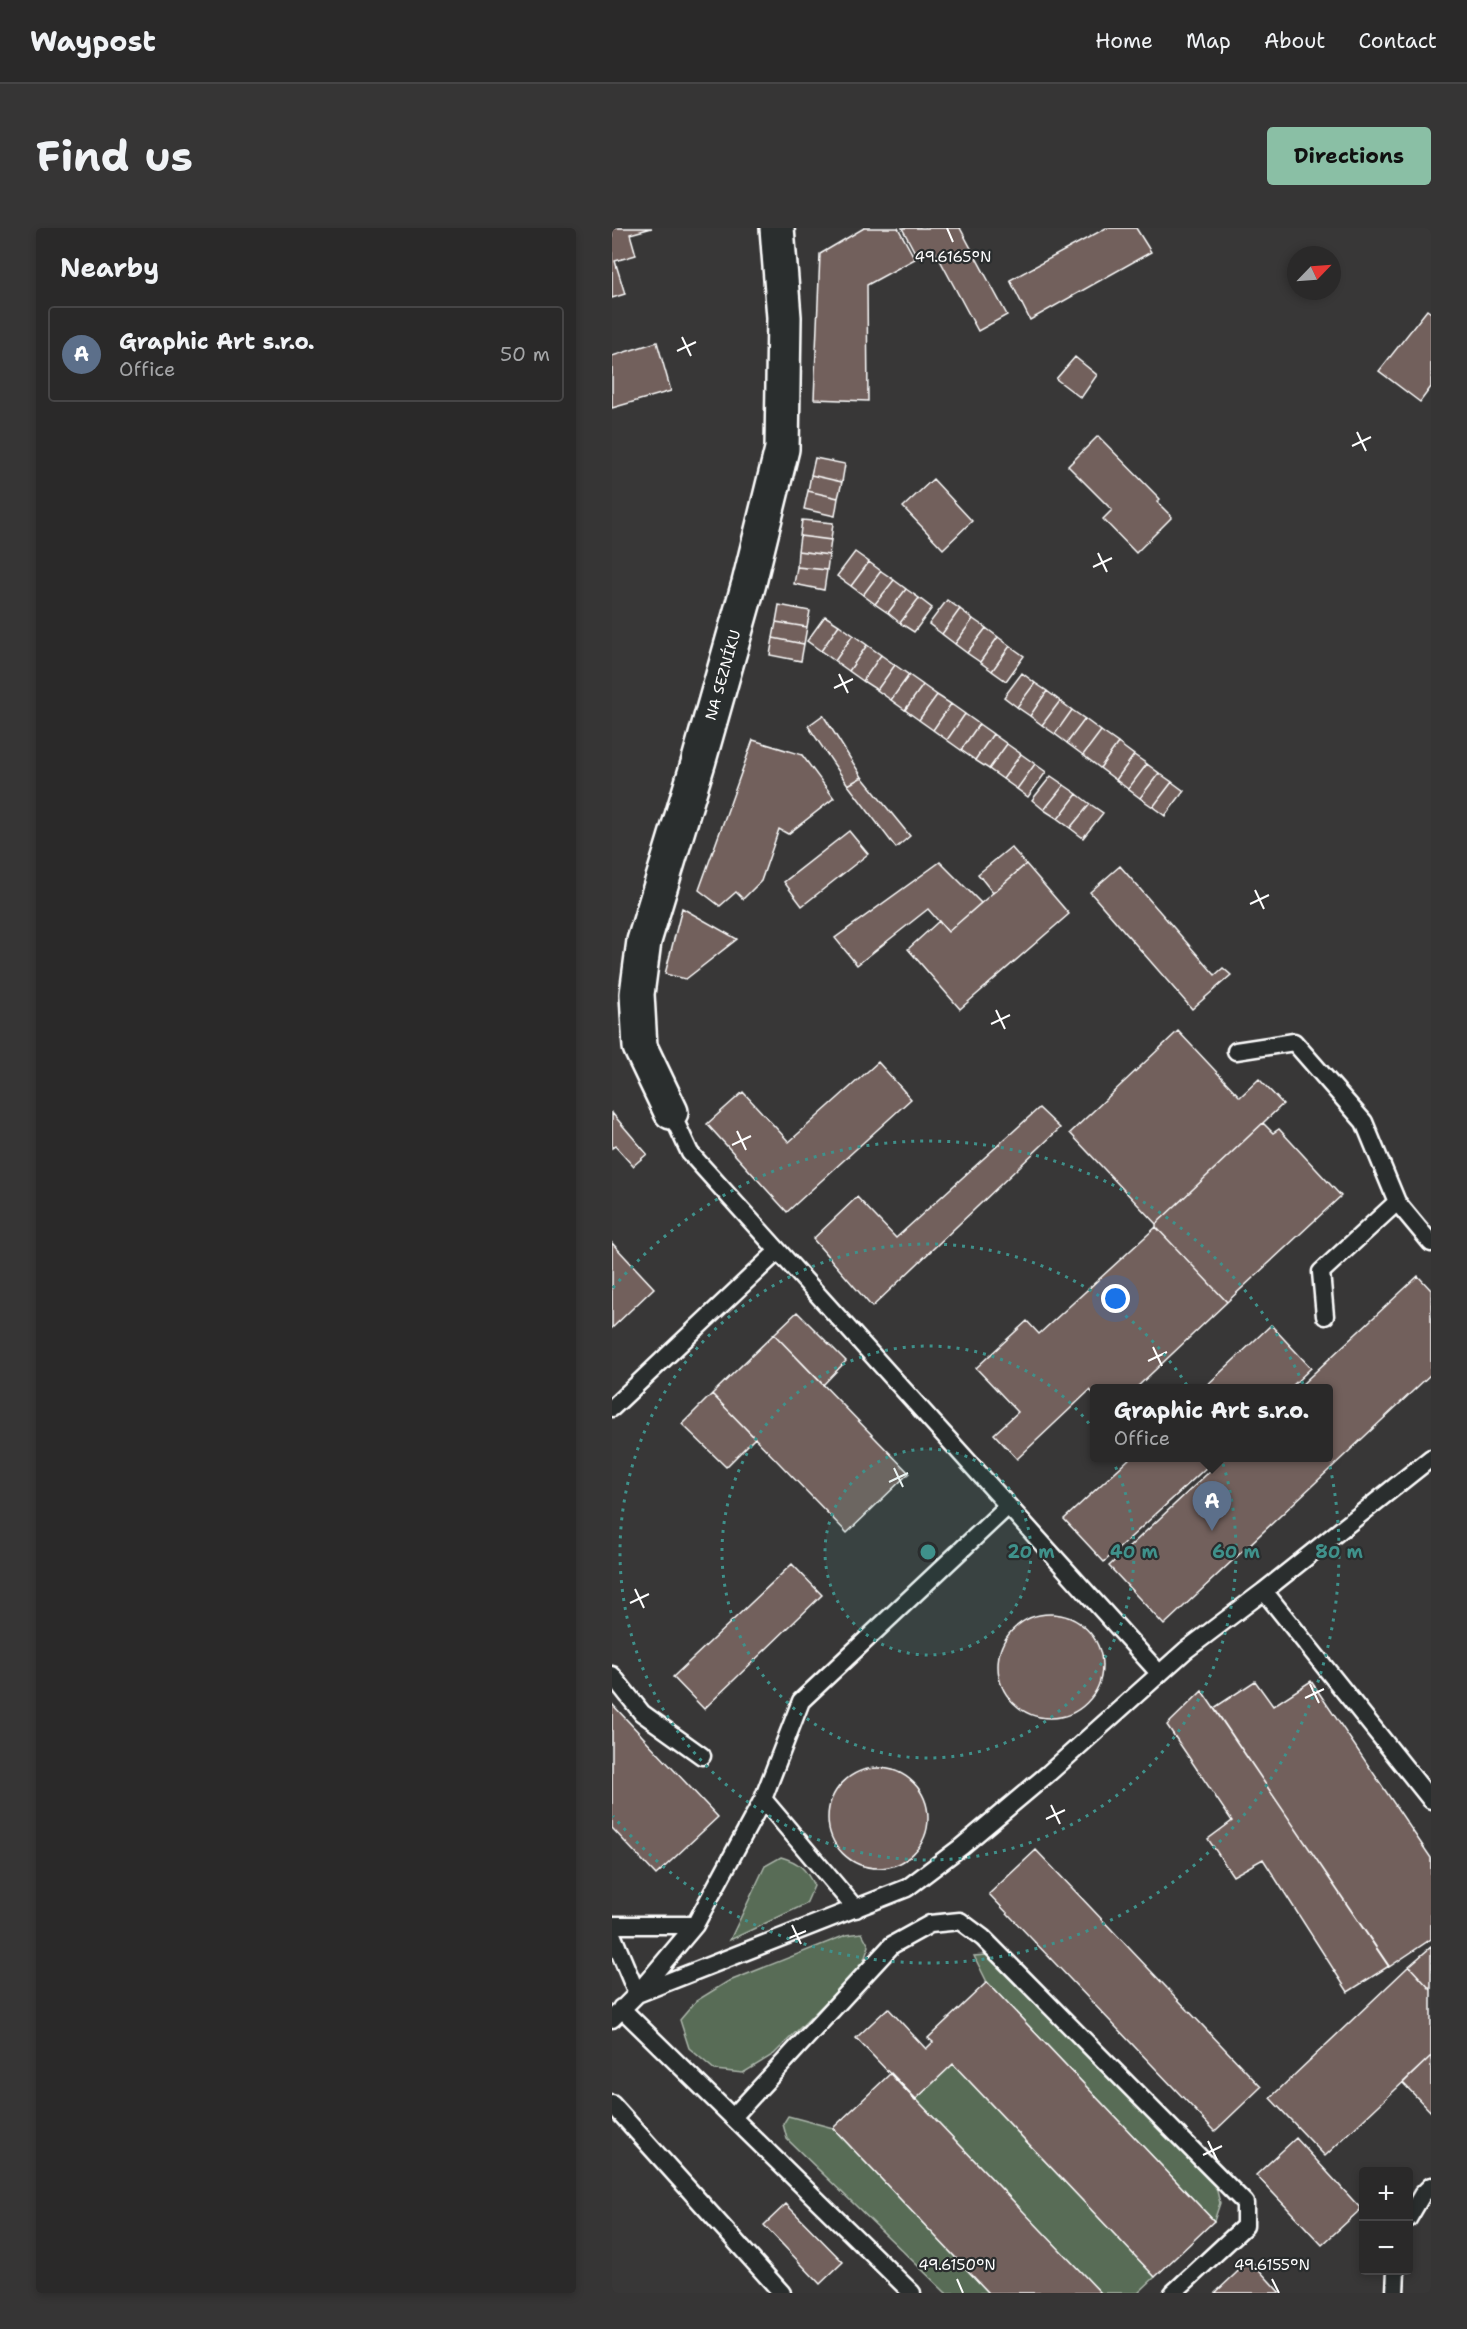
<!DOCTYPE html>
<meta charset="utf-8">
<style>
body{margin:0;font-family:"Shantell Sans",sans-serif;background:#363535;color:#f1f3f6}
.controls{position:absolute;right:18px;bottom:18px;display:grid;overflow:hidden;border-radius:6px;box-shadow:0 3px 9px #0003}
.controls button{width:54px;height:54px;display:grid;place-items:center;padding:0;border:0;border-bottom:2px solid #464546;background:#2a2929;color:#f1f3f6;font:30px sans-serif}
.compass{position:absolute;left:675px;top:18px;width:54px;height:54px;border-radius:50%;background:#2a2929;box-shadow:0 3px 9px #0003;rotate:65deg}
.you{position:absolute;left:504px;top:1071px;width:21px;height:21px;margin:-15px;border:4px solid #fff;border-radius:50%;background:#1a73e8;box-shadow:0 0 0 9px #1a73e833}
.badge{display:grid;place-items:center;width:39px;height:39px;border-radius:50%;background:#8abfa5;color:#fff;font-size:20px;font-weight:700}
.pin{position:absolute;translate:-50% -50px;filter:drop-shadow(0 2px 3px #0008)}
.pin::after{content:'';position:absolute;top:32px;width:21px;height:18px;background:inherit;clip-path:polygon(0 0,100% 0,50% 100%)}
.popup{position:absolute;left:478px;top:1156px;width:243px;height:78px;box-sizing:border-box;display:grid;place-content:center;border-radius:6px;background:#2a2929;filter:drop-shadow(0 2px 4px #0005);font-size:20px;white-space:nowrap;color:#a5a6a8}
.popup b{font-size:22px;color:#f1f3f6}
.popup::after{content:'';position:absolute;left:50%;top:100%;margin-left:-12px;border:12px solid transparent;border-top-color:#2a2929}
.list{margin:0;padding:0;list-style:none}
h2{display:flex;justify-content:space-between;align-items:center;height:78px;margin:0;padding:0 24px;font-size:26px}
h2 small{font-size:20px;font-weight:400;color:#a5a6a8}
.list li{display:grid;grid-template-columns:39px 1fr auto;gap:18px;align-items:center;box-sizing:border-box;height:96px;margin:0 12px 12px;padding:0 12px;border:2px solid #464546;border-radius:6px}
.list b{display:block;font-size:22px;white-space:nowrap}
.list p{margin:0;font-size:20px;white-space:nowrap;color:#a5a6a8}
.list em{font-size:20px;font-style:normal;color:#a5a6a8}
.map{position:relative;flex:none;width:819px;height:2065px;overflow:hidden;border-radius:6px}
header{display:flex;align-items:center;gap:36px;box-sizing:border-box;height:84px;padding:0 30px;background:#2a2929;border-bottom:2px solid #464546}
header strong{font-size:28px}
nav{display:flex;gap:33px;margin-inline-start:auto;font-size:21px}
.intro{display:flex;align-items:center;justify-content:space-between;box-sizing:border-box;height:144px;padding:0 36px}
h1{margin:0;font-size:42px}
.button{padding:15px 27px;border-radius:6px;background:#8abfa5;color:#111;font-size:21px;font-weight:700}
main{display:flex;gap:36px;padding:0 36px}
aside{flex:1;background:#2a2929;border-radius:6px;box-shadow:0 3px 9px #0003}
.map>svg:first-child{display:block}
.green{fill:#586c57;stroke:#acb6ab;stroke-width:1.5}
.building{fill:#72605c;stroke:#fff;stroke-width:1.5}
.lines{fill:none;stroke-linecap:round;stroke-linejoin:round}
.lane-casing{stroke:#fff;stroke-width:21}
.street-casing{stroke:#fff;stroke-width:38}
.lane{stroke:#2a2d2e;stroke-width:16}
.street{stroke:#2a2d2e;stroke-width:33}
.ticks{fill:none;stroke:#fff;stroke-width:2}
.ring{fill:none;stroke:#3f918b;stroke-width:3;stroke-dasharray:3 6}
.labels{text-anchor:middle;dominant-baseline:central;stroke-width:4.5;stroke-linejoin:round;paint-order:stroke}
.street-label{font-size:15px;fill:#fff;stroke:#2a2d2e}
.ticks-label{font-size:15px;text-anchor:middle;fill:#fff;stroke:#2a2d2e;stroke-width:4.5;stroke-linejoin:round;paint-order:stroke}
.centre{fill:#3f918b;stroke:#2a2d2e;stroke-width:3}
.ring-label{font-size:18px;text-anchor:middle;font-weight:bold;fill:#3f918b;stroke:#2a2d2e;stroke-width:4.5;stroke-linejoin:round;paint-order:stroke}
</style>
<header>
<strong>Waypost</strong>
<nav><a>Home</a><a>Map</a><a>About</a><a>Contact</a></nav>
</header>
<div class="intro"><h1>Find us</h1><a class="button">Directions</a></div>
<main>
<aside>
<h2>Nearby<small></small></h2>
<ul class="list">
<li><span class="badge" style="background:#5c6f8a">A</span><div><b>Graphic Art s.r.o.</b><p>Office</p></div><em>50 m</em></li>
</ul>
</aside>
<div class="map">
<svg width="819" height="2065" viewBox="0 0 819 2065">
<rect width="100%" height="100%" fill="#383737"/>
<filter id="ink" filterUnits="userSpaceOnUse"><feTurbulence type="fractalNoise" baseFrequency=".0167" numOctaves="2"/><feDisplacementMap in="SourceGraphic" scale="12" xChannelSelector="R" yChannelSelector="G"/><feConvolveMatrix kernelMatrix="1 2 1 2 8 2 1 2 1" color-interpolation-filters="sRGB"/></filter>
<g filter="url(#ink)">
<path class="green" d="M169,1629C187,1634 194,1641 202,1658L194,1676L118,1712L153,1638Z
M250,1705L257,1718L251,1735L224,1764L162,1826L131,1845L103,1842L77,1820L68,1792L84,1773L115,1754L234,1707Z
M374,1727L390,1732L604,1959L608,1975L602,1993L375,1754L362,1728Z
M341,1836L543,2049L526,2065H489L304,1871Z
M176,1888L221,1900L377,2065H334L175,1911L171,1896Z"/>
<path class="building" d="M0,0H40L18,6L24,27L3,33L13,66L0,70Z
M252,0H286L303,31L255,57L256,173L202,171L208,26Z
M290,0H348L395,87L366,103L322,21L306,30Z
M494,0H524L539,24L418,92L398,52Z
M815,82L819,85V159L808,174L767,143Z
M45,114L59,163L0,180V128Z
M463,129L485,147L469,170L444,151Z
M486,208L548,271L545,274L560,289L524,325L491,291L500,282L456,238Z
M203,230L233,236L230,254L199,247Z
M199,247L230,254L226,270L196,263Z
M321,251L360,293L331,321L291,279Z
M196,263L226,270L223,288L192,281Z
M190,292L221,295L219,312L188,308Z
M188,308L219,312L217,327L186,323Z
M186,323L217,327L215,342L185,339Z
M243,324L257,334L239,358L225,348Z
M257,334L269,343L251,367L239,358Z
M185,339L215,342L212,362L182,356Z
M269,343L282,352L263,376L251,367Z
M282,352L294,361L276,385L263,376Z
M294,361L307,370L288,395L276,385Z
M307,370L320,380L302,404L288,395Z
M335,372L348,381L330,406L317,396Z
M167,377L198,383L195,399L164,394Z
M348,381L361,391L343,416L330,406Z
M213,388L227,397L209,423L195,413Z
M361,391L374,400L355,425L343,416Z
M164,394L195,399L192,416L161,410Z
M227,397L241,407L223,433L209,423Z
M374,400L386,409L368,434L355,425Z
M241,407L255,417L237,443L223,433Z
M386,409L398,418L380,443L368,434Z
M161,410L192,416L189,433L158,427Z
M255,417L269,427L251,453L237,443Z
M398,418L412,428L394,453L380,443Z
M269,427L283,437L265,462L251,453Z
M283,437L297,447L279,472L265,462Z
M410,445L423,455L405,479L392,469Z
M297,447L311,457L293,482L279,472Z
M423,455L435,463L418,488L405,479Z
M311,457L325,467L307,492L293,482Z
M435,463L448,473L430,497L418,488Z
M325,467L339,476L321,502L307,492Z
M448,473L460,482L443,506L430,497Z
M339,476L353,486L335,512L321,502Z
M460,482L473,491L455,515L443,506Z
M353,486L367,496L349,522L335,512Z
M211,487L250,549L236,557L196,498Z
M473,491L489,503L471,527L455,515Z
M367,496L381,506L363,532L349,522Z
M489,503L506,515L488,540L471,527Z
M381,506L395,516L377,541L363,532Z
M141,512L190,527L222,570L176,606L167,601L149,653L131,671L124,664L108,678L87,662Z
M506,515L522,527L504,552L488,540Z
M395,516L409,526L391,551L377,541Z
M409,526L423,536L405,561L391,551Z
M522,527L535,536L516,561L504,552Z
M423,536L434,544L416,569L405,561Z
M535,536L547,545L528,570L516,561Z
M547,545L560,554L541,579L528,570Z
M439,548L452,557L432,582L420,572Z
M250,549L298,608L284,620L236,557Z
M560,554L572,563L553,588L541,579Z
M452,557L465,566L446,591L432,582Z
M465,566L478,576L458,600L446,591Z
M478,576L491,585L471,610L458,600Z
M237,603L256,626L190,678L172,654Z
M399,619L414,636L381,665L366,646Z
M328,634L369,675L336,704L316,681L245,737L223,710Z
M414,636L457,686L348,781L296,721L327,693L336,704Z
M508,638L603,747L611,740L619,747L580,781L478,664Z
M70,680L125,711L74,751L53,746Z
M566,803L628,869L647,851L671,876L544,996L458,905Z
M266,834L299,871L175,984L95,896L131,864L177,914Z
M427,880L448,900L260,1079L201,1011L245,969L284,1010Z
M0,885L35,926L21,938L3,918L0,920Z
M651,895L661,905L667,901L729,968L615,1074L544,999V996Z
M544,999L615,1074L524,1160H483V1167L478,1162L405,1231L382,1206L406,1184L364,1140L415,1093L427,1106Z
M0,1015L42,1060L0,1100Z
M806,1048L819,1062V1146L552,1397L497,1338L612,1230H717V1160H686Z
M185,1084L234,1133L211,1157L162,1106Z
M659,1097L699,1140L678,1160H592Z
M162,1106L297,1245L235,1305L100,1166Z
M100,1166L143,1210L114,1239L70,1196Z
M518,1230H612L601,1239L598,1236L492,1334L452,1291Z
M180,1336L210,1367L92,1481L61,1449Z
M386 1438a52 52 0 1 1 104 0a52 52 0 1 1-104 0Z
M643,1453L661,1478L699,1453L819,1630V1711L777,1739L602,1480Z
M590,1463L777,1738L736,1764L651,1631L621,1648L596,1611L620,1593L555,1497Z
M0,1476L106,1589L44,1647L0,1600Z
M216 1590a50 50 0 1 1 100 0a50 50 0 1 1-100 0Z
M424,1622L649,1859L603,1903L377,1666Z
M819,1719V1762L797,1738Z
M797,1738L819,1762V1828L713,1928L658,1870Z
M375,1754L602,1993L543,2049L341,1836L303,1872L244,1810L276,1780L314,1821L321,1814L316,1810Z
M819,1828V1884L791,1855Z
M279,1845L304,1871L489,2065H377L221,1900Z
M684,1910L749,1981L710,2017L644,1947Z
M174,1976L231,2034L208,2056L152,1997Z
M638,2032L668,2065H603Z"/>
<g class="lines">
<g class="lane-casing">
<path id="lane" d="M624,823L682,814L752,894L785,974L819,1015
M59,884L78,925L547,1445
M713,1088L709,1044L785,974
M0,1180L166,1023
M652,1363L819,1572
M0,1447L30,1485L90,1528
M151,1571L244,1681
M0,1697H83
M0,1706L25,1766L83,1697L151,1571L189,1473L396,1278
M9,1780L300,2065
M0,1791L25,1766L295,1660L349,1619L437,1545L574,1422L652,1363L819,1230
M0,1876L170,2065
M121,1889L280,1717L318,1696L348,1693L371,1710L633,1975V1998L561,2065
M796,1991L810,1967L819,1958
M783,2065L784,2042"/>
</g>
<g class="street-casing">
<g id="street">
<path id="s1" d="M59,884L28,819L25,766L32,713L87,532L137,355L170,221L172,89L165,0"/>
</g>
</g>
<use href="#lane" class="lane"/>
<use href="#street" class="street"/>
</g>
</g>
<path class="ticks" d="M335,0L341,14M70,109L79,128M65,123L84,114M745,204L754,223M740,218L759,209M486,325L495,344M481,339L500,330M227,446L236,465M222,460L241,451M643,662L652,681M638,676L657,667M384,782L393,801M379,796L398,787M125,903L134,922M120,917L139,908M541,1119L550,1138M536,1133L555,1124M282,1240L291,1259M277,1254L296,1245M23,1361L32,1380M18,1375L37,1366M698,1456L707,1475M693,1470L712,1461M439,1577L448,1596M434,1591L453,1582M180,1697L189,1716M175,1711L194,1703M596,1913L605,1932M591,1927L610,1918M345,2051L351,2065M660,2051L667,2065"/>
<circle cx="316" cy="1324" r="103" fill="#3f918b" fill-opacity=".12"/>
<g class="ring">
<circle cx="316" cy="1324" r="103"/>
<circle cx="316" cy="1324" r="206"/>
<circle cx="316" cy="1324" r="308"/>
<path d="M1 1060A411 411 0 1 1 1 1588"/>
</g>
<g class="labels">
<g class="street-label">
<text stroke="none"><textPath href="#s1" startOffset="456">NA SEZNÍKU</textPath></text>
</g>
</g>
<g class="ticks-label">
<text x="341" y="34">49.6165°N</text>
<text x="345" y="2042">49.6150°N</text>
<text x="660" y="2042">49.6155°N</text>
</g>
<circle cx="316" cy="1324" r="9" class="centre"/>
<g class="ring-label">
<text x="419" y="1330">20 m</text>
<text x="522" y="1330">40 m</text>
<text x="624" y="1330">60 m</text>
<text x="727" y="1330">80 m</text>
</g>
</svg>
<div class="controls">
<button>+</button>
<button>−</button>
</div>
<svg class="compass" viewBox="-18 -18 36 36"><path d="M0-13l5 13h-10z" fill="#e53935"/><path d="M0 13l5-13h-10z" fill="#a5a6a8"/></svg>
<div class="you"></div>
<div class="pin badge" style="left:600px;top:1303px;background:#5c6f8a">A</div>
<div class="popup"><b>Graphic Art s.r.o.</b>Office</div>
</div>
</main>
